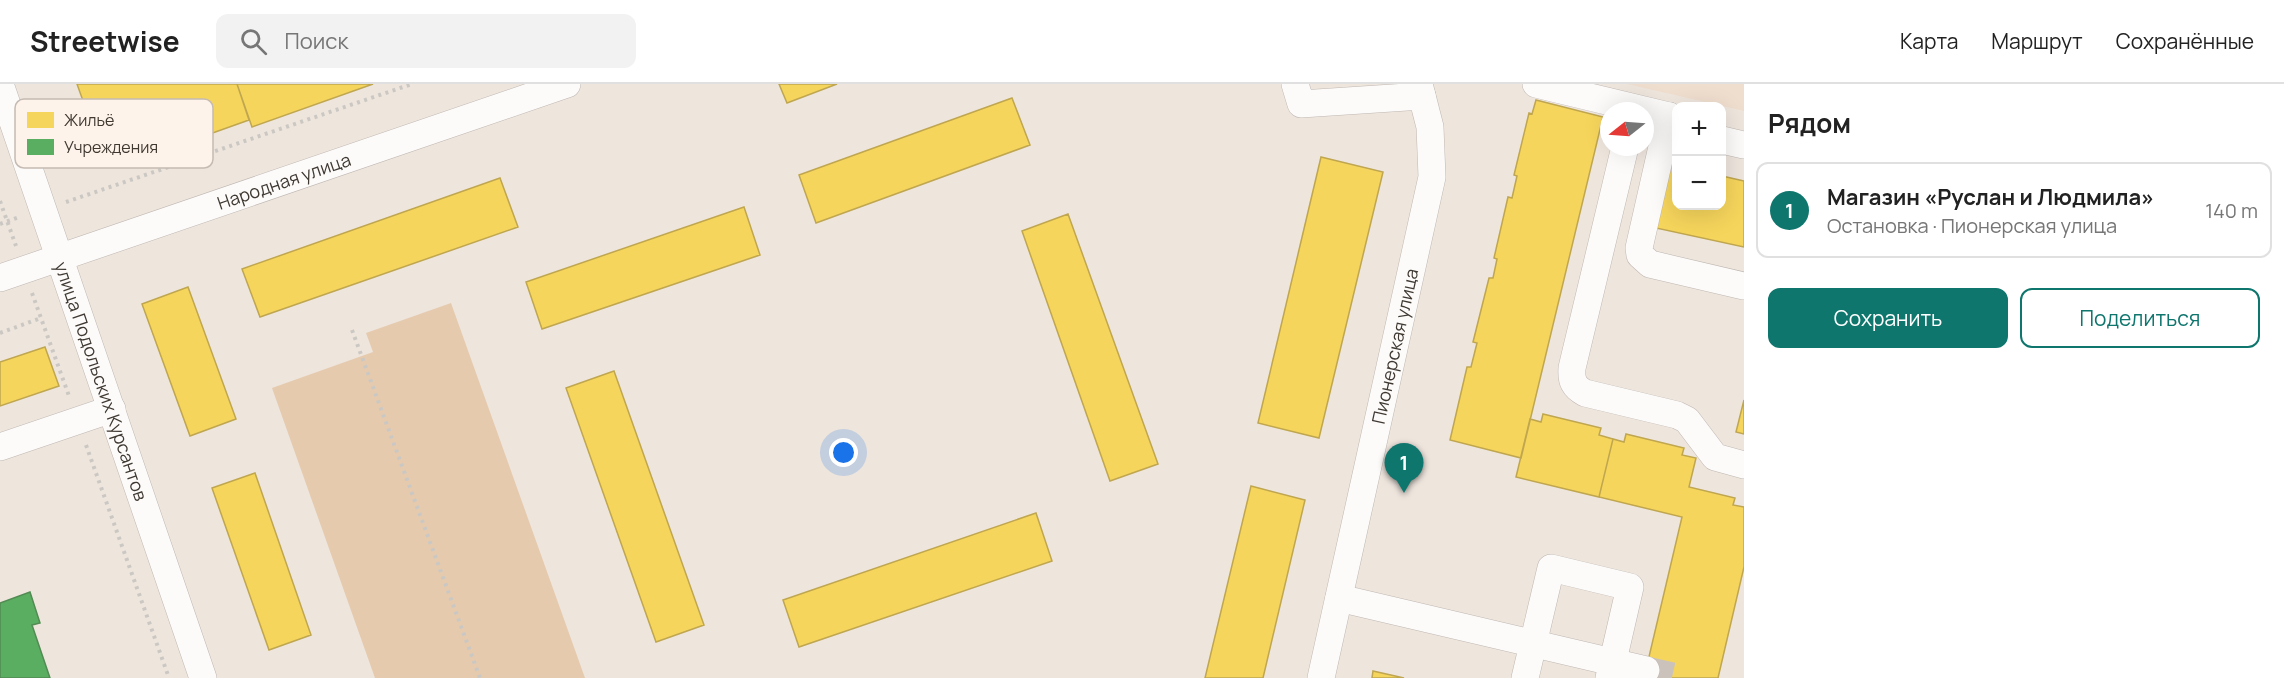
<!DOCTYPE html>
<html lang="ru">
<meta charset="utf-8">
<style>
body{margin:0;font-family:Manrope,sans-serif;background:#f2f2f2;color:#222}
.controls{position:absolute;right:18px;top:18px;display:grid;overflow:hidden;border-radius:12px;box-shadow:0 6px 24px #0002}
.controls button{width:54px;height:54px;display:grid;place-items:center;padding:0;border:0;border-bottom:2px solid #e0e0e0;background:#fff;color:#222;font:30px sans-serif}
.compass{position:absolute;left:1600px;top:18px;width:54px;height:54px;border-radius:50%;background:#fff;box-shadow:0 6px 24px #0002;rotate:253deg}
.you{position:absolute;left:844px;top:369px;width:21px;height:21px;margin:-15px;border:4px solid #fff;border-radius:50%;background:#1a73e8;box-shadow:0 0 0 9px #1a73e833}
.badge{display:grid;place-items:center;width:39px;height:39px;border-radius:50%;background:#0f766e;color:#fff;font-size:20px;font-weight:700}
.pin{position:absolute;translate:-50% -50px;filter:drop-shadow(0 2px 3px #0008)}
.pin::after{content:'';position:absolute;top:32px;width:21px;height:18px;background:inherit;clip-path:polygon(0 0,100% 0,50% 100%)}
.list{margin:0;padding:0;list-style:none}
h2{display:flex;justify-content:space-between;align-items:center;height:78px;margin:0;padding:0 24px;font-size:26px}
h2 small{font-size:20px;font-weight:400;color:#767676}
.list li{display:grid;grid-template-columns:39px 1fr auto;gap:18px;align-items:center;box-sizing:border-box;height:96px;margin:0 12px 12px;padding:0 12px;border:2px solid #e0e0e0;border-radius:12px}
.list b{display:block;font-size:22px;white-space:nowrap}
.list p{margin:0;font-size:20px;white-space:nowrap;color:#767676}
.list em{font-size:20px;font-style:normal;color:#767676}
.actions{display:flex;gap:12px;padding:18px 24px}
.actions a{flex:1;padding:14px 0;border:2px solid #0f766e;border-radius:12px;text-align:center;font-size:21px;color:#0f766e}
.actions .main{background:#0f766e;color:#fff}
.icon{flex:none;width:33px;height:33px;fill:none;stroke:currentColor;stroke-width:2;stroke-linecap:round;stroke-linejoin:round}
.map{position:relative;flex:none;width:1744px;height:594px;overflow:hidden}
header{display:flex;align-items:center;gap:36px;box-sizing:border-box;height:84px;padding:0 30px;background:#fff;border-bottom:2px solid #e0e0e0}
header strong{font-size:28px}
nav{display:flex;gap:33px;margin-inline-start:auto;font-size:21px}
.search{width:420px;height:54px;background:#f2f2f2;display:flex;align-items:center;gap:15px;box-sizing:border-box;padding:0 21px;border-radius:12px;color:#767676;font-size:22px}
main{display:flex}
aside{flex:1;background:#fff}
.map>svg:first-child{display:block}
.built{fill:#efdece}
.green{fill:#e5caae}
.homes{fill:#f6d55c;stroke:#bfa64f;stroke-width:1.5}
.public{fill:#5aae61;stroke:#528b53;stroke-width:1.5}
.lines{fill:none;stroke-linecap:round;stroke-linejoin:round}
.minor-tunnel{stroke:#cbc3bb;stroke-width:27;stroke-dasharray:27 14;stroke-linecap:butt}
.minor-casing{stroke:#bfb7b1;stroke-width:28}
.path{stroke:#cbc8c3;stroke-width:4;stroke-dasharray:3 4.5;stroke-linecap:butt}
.minor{stroke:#fcfbfa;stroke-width:27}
.labels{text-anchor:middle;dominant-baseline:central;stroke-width:6;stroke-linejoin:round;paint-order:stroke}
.street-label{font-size:18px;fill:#3f3932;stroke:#fef3ea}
.key{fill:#fef3ea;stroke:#c5bbb3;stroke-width:1.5}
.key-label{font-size:16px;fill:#3f3932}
</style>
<header>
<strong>Streetwise</strong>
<div class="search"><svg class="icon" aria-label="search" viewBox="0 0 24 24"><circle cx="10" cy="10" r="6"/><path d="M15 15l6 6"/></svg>Поиск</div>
<nav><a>Карта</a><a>Маршрут</a><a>Сохранённые</a></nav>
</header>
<main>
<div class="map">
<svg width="1744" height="594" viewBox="0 0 1744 594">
<rect width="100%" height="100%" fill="#eee5dd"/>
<path class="built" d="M1627,0H1744V27Z"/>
<path class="green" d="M451,219L585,594H375L272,304L373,268L366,249Z"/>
<path class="homes" d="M77,0H237L249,36L151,71L92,42Z
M237,0H373L252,43Z
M779,0H837L787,19Z
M1012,14L1030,61L816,139L799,91Z
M1536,16L1603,33L1521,374L1450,356L1467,283H1471L1477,259L1473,258L1489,194H1493L1497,175L1494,174L1508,113L1512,114L1517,92L1514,91L1529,29L1532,30Z
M1321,73L1383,88L1319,354L1258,339Z
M1669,81L1676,82V122H1722V92L1744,97V163L1656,144Z
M500,94L518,143L260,233L242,185Z
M744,123L760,171L542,245L526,198Z
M1068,130L1158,380L1110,397L1022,147Z
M188,203L236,335L190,352L142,220Z
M45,263L59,302L0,322V278Z
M614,287L704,541L656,558L566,304Z
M1744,316V350L1736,348Z
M1543,330L1601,344L1599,351L1613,355L1599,413L1516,393L1530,335L1541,338Z
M1626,350L1684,364L1682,371L1696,374L1689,403L1735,414L1733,421L1744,423V483L1718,594H1644L1682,433L1599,413L1613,355L1624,358Z
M255,389L311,551L269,566L212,404Z
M1251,402L1305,416L1263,594H1205Z
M1036,429L1052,477L799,563L783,516Z
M1373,587L1404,594H1372Z"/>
<path class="public" d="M30,508L40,539L32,541L50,594H0V519Z"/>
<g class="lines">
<path class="minor-tunnel" d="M1646,586L1682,594"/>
<g class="minor-casing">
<g id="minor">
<path id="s1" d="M0,0L203,594"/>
<path d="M1295,0L1301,20L1422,12"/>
<path d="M1536,0L1669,32"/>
<path d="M1676,41L1669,32L1639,164L1640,171L1650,180L1744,202"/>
<path d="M1722,56L1744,61"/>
<path d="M1625,63L1572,284C1571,297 1574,303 1585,309L1677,331L1687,336L1715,373L1744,381"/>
<path id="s2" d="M0,194L567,0"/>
<path d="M0,363L112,325"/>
<path d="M1339,514L1646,586"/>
<path id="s3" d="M1321,594L1432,93L1430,43L1419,0"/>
<path d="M1525,594L1551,484L1630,503L1609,594"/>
</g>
</g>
<path class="path" d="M0,117L16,162
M66,118L412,0
M0,140L19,133
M32,209L69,312
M352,246L480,594
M0,249L41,234
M86,361L169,594"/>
<use href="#minor" class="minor"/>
</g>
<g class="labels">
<g class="street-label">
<text stroke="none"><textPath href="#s2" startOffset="300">Народная улица</textPath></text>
<text stroke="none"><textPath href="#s3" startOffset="340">Пионерская улица</textPath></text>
<text stroke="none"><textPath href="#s1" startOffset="314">улица Подольских Курсантов</textPath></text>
</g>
</g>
<rect x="15" y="15" width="198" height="69" rx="9" class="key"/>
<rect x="27" y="28" width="27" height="16" fill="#f6d55c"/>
<rect x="27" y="55" width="27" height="16" fill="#5aae61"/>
<g class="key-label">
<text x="64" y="42">Жильё</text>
<text x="64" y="69">Учреждения</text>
</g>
</svg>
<div class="controls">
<button>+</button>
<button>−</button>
</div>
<svg class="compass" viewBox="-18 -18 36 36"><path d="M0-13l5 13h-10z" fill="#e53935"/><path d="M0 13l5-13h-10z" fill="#767676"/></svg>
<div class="you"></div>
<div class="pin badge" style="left:1404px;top:409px">1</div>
</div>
<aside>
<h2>Рядом<small></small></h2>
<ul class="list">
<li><span class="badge">1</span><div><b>Магазин «Руслан и Людмила»</b><p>Остановка · Пионерская улица</p></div><em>140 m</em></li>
</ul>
<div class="actions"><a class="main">Сохранить</a><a>Поделиться</a></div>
</aside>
</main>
